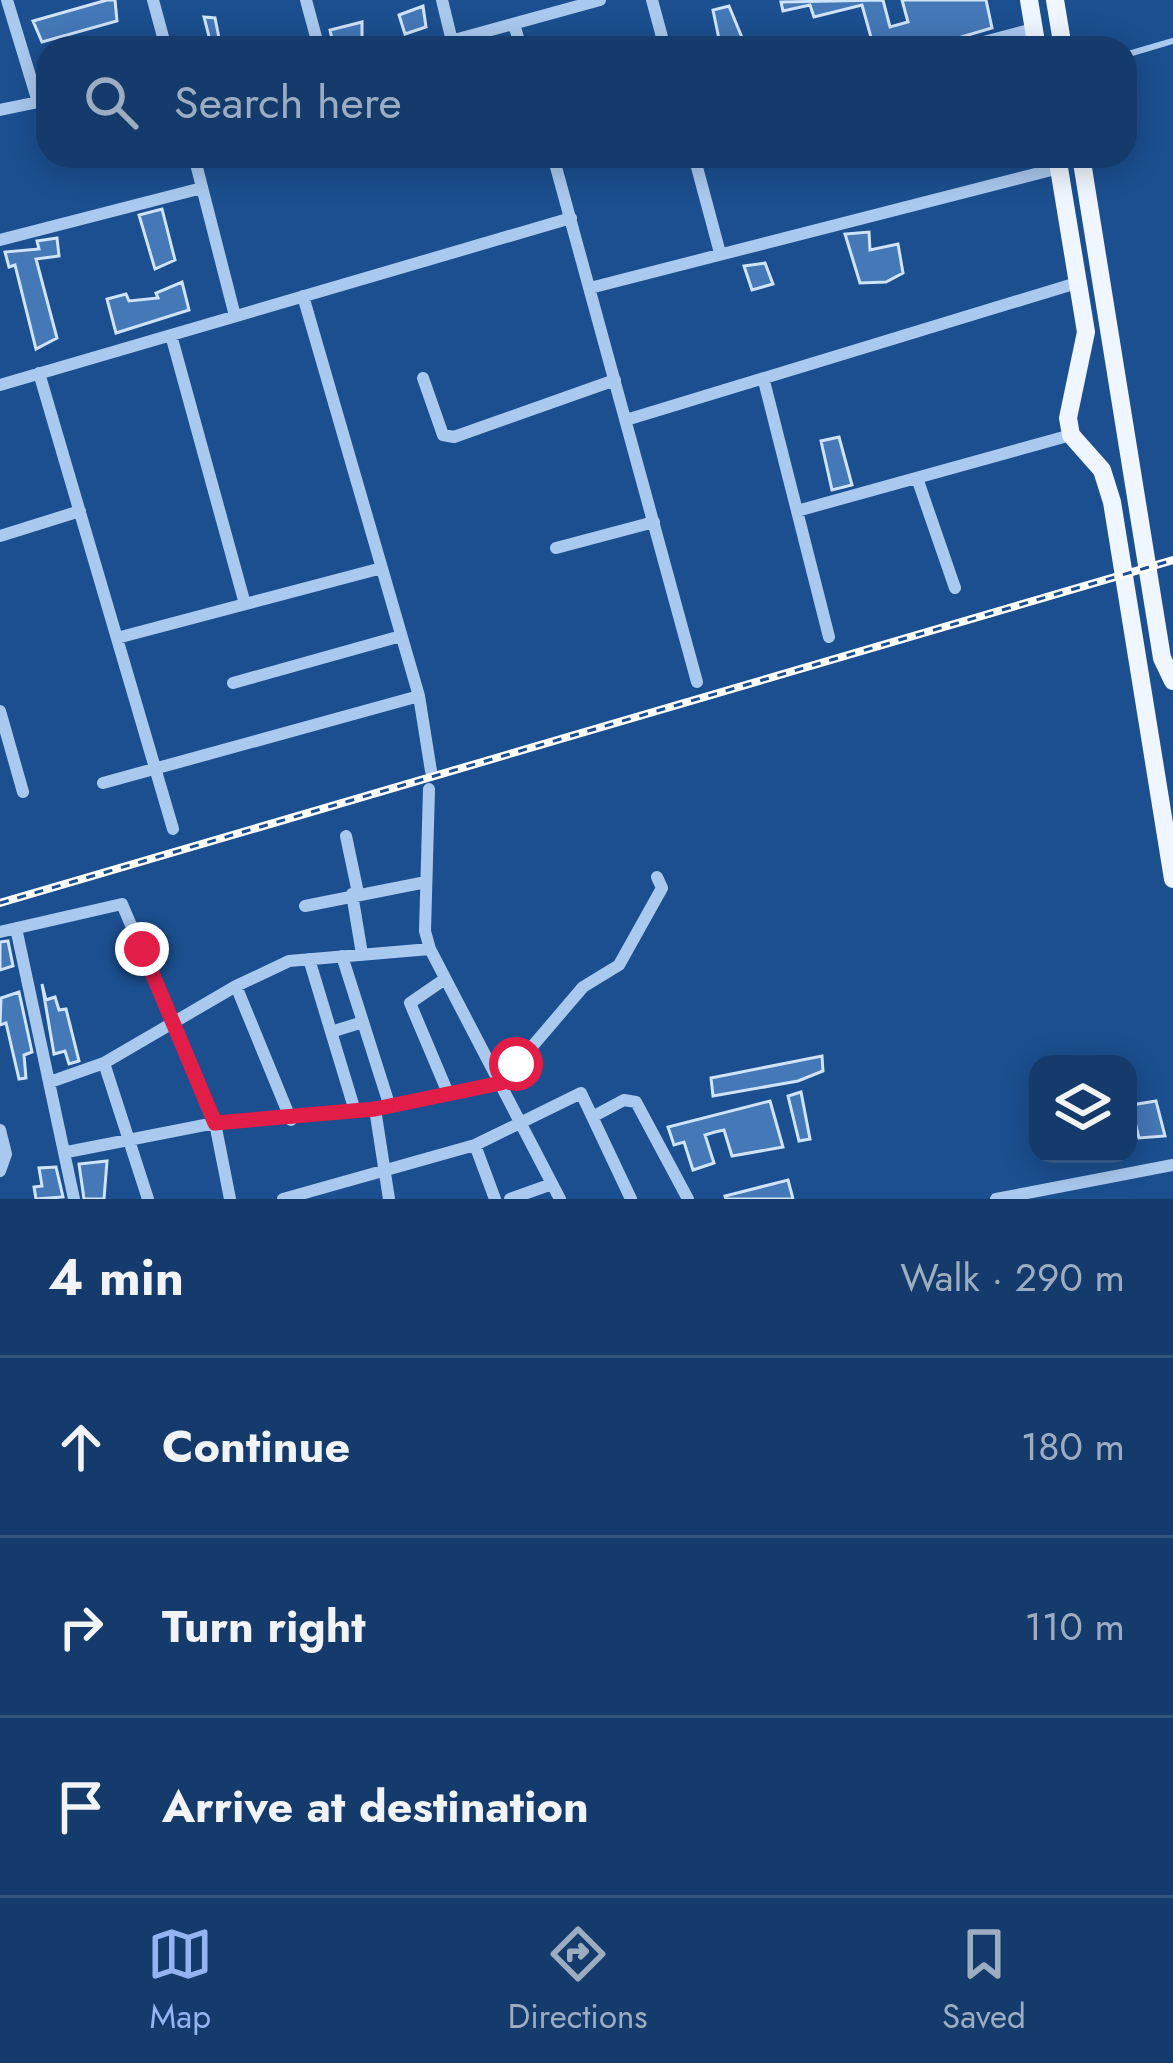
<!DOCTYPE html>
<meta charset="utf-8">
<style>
body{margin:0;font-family:Jost,sans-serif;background:#1d4271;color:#f1f3f6}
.controls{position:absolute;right:36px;bottom:36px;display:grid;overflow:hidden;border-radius:24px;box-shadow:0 6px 30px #0003}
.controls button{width:108px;height:108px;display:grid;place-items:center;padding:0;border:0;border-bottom:3px solid #33557e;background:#143b6b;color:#f1f3f6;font:60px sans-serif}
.stop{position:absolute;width:36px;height:36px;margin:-27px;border:9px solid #e11d48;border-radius:50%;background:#fff}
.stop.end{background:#e11d48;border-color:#fff;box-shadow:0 3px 12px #0008}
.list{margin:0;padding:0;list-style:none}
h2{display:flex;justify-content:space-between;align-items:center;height:156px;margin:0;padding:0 48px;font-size:51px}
h2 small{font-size:39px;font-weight:400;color:#9dadc1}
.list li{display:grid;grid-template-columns:78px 1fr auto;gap:36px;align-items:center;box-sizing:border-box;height:180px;padding:0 48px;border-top:3px solid #33557e}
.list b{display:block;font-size:45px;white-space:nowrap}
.list em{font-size:39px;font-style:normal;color:#9dadc1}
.icon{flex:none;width:66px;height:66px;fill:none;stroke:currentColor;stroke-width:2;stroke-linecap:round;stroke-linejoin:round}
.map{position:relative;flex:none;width:1173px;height:1199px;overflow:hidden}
.search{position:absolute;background:#143b6b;box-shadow:0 6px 30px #0003;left:36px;right:36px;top:36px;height:132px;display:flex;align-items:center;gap:30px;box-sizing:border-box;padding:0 42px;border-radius:36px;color:#9dadc1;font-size:45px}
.sheet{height:696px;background:#143b6b}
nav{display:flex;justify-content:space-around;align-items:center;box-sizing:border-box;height:168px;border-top:3px solid #33557e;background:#143b6b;font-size:33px;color:#9dadc1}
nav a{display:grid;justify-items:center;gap:6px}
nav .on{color:#95b2f1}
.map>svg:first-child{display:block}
.building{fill:#4478b7;stroke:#cfe3fa;stroke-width:3}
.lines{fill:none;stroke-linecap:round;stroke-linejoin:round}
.service{stroke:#a9c9ee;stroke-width:6}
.minor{stroke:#a9c9ee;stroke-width:12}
.primary{stroke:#f0f6ff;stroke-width:18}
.rail-casing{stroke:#fff;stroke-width:8}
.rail{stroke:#1b4f8f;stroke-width:3;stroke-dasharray:9;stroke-linecap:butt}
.route{stroke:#e11d48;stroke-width:15}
</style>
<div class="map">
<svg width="1173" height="1199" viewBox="0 0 1173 1199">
<rect width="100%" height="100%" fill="#1b4f8f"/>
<path class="building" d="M107,0H115L117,21L42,42L33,21Z
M883,0L890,27L908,22L902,0H986L992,28L924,48H874L862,5L814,17L810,5L783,11L781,2Z
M423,6L426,27L405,34L399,15Z
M729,6L743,40L726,44L719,39L713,10Z
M204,17L215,18L221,48H212Z
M362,22V44L334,48L330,30Z
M162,209L175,260L155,269L139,215Z
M869,232L870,250L898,244L903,273L886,282L860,283L845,234Z
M57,238L59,256L36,259L57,338L36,349L15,265L9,267L5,252L39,249L37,241Z
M765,263L773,284L752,290L744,266Z
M182,282L189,310L116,333L107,299L126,294L129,301L158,298L156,293Z
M839,437L852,485L832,490L821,441Z
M8,941L13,966L0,970V942Z
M42,984L46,1000L55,997L59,1010L66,1009L79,1061L69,1064L65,1051L54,1054Z
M19,992L32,1052L24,1055L26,1078L19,1079L6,1023L0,1025L1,998Z
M822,1056L823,1071L798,1081L713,1096L711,1078Z
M801,1092L810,1139L799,1141L788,1096Z
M770,1101L783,1147L732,1156L724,1130L715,1132L705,1135L714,1163L693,1170L684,1142L674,1145L668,1127Z
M1156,1101L1165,1136L1139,1138L1131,1105Z
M107,1161L104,1199H84L79,1164Z
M56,1167L63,1197L36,1199L34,1187L42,1186L39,1168Z
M788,1180L793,1199H726L725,1196Z"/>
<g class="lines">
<path class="service" d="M1125,55L1173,41"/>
<path class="minor" d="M7,0L38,102
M153,0L166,48
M306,0L319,48
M442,0L452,41
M652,0L665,48
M514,24L521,48
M425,48L600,0
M961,48L1033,29
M0,110L48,100
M194,156L235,316
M553,156L697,682
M694,156L720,253
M0,240L202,188
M590,288L1059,168
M303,296L419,696L431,771
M171,335L245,604
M39,373L173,829
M423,378L443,435L454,437L615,380
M764,381L829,637
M0,385L571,218
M626,420L1080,282
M917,478L955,588
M797,511L1071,435
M0,536L80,511
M556,548L654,522
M117,638L382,568
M233,683L401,636
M0,711L23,792
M103,783L419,696
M429,789L425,931L430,949L560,1199
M346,836L358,893
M352,894L362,954
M305,906L426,882
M16,928L74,1199
M0,932L122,904L215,1123L230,1199
M342,956L390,1107
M309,959L355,1111
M442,981L410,1003L448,1093
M236,986L291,1120
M331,1032L363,1022
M104,1063L148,1199
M50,1082L104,1063L236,986L289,961L430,949
M375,1109L389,1199
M594,1116L624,1100L636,1102L688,1199
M0,1130L6,1154L0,1171
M475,1145L495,1199
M67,1152L215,1123L390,1107L501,1083L583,987L619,965L662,888L657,877
M283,1199L475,1145L581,1093L631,1199
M510,1199L552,1184
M996,1199L1173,1165"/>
<path class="primary" d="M1029,0L1037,48
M1055,0L1063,48
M1057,156L1086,332L1068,418L1071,435L1102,470L1112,502L1173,879
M1081,156L1162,658L1173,681"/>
<g class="rail-casing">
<path id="rail" d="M0,903L1173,560"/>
</g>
<use href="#rail" class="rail"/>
</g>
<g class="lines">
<path class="route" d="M142,949L215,1123L375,1109L501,1083L516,1064"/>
</g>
</svg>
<div class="controls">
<button><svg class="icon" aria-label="layers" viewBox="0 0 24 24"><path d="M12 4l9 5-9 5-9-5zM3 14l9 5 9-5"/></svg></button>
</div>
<div class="stop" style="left:516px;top:1064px"></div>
<div class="stop end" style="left:142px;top:949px"></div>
<div class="search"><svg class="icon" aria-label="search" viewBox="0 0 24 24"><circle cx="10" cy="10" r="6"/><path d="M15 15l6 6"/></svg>Search here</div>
</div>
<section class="sheet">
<h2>4 min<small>Walk · 290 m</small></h2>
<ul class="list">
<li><svg class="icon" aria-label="ahead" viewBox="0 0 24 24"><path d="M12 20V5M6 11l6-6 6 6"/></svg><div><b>Continue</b></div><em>180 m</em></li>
<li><svg class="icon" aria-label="right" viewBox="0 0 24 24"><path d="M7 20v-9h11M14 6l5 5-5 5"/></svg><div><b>Turn right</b></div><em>110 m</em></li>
<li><svg class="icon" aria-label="arrive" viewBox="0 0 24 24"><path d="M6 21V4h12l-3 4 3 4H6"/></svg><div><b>Arrive at destination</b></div></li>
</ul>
</section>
<nav>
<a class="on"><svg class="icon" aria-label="map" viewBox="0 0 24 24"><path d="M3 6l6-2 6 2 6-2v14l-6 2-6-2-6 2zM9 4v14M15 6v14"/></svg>Map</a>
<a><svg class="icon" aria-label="directions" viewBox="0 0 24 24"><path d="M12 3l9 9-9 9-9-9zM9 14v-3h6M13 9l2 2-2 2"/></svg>Directions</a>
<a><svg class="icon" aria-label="saved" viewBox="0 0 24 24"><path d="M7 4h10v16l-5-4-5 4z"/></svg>Saved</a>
</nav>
